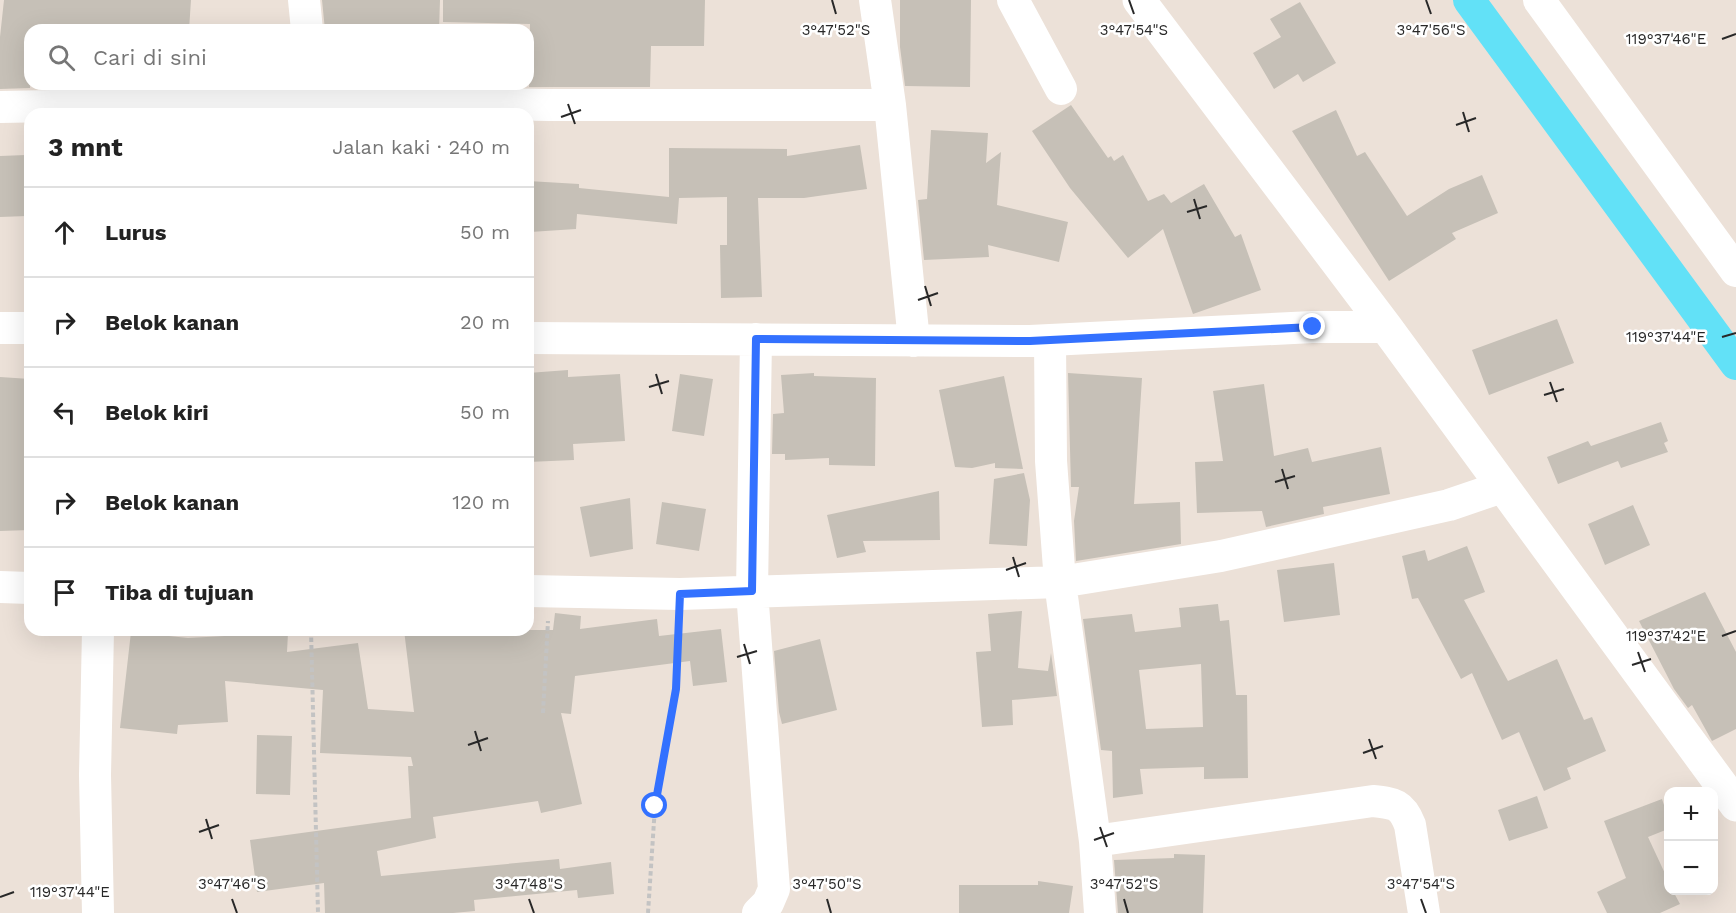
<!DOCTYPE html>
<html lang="id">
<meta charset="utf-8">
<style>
body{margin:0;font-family:"Work Sans",sans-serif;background:#f6f6f6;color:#222}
.controls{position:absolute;right:18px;bottom:18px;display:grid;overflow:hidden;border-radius:12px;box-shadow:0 6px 24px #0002}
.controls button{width:54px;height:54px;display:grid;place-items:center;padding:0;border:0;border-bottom:2px solid #e0e0e0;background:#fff;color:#222;font:30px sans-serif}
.stop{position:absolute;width:18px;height:18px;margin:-14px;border:4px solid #3371ff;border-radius:50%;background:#fff}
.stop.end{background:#3371ff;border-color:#fff;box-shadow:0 2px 6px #0008}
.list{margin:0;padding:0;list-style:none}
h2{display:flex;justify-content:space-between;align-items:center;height:78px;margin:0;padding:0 24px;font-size:26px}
h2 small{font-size:20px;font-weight:400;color:#767676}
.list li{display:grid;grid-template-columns:39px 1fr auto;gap:18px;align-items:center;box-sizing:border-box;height:90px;padding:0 24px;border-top:2px solid #e0e0e0}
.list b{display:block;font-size:22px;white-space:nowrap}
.list em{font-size:20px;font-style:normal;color:#767676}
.icon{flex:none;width:33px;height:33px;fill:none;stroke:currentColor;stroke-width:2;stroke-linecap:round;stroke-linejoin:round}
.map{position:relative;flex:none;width:1736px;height:913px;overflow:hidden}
.search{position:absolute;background:#fff;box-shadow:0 6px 24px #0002;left:24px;top:24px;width:510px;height:66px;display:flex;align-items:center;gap:15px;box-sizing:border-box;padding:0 21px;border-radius:18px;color:#767676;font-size:22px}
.panel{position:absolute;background:#fff;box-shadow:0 6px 24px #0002;left:24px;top:108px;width:510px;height:528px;border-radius:18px}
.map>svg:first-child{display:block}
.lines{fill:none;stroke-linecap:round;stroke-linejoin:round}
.canal{stroke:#62e1f7;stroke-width:32}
.building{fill:#c6c0b7;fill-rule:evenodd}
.path{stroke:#c3c3c3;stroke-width:4;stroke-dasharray:4.5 3;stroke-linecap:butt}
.minor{stroke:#fff;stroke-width:32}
.tertiary{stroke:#fff;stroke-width:33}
.route{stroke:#3371ff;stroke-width:8}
.ticks{fill:none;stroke:#282828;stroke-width:2}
.ticks-label{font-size:15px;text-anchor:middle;fill:#282828;stroke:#fff;stroke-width:5;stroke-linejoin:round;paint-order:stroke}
</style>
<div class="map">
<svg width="1736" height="913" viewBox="0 0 1736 913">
<rect width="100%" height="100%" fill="#ece1d8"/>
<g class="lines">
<path class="canal" d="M1469,0L1736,364"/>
</g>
<path class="building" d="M4,0H191L189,30H30V88L0,89V37Z
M322,0H440L439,30H325Z
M443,0H705L704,46H651L650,87H529L530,24L443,22Z
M900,0H971L970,87L905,86L900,47Z
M1300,2L1336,63L1303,82L1298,74L1274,89L1253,53L1281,37L1270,19Z
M1071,105L1108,158L1111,156L1114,161L1123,155L1148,201L1164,194L1171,203L1204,184L1235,237L1241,234L1261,290L1193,314L1163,229L1128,258L1070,188L1032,131Z
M1336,110L1357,156L1365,152L1407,216L1449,189L1482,175L1498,213L1452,233L1456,239L1389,281L1292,131Z
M931,130L988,133L986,163L1001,152L997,205L1068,222L1059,262L988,245L989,257L924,260L918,200L927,199Z
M860,145L867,189L804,198H758L762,297L721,298L720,245H727V197L679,198L677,224L577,214L576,229L530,232L528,181L579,184V188L669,197V148L787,149V156Z
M26,155L27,216L0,217V156Z
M1557,319L1574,363L1489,395L1472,350Z
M568,370V377L620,374L625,441L573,444L574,460L528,462V373Z
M814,373V376L876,378L875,466L829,465V458L785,460V454H772L773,414L784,413L781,375Z
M1068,373L1142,378L1134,504L1180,502L1181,544L1076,561L1074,521L1079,487H1071Z
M680,374L713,379L704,436L672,431Z
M1004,376L1023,469L995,468V463L972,468L955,467L939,390Z
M0,377L30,379V530L0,531Z
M1264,384L1274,456L1308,448L1312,462L1381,447L1390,494L1323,507L1324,514L1266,527L1262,511L1197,513L1195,462L1223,461L1213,391Z
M1661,422L1668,441L1664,443L1668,452L1621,468L1618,461L1558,484L1547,457L1588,441L1591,446Z
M1024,473L1030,500L1027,546L989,544L994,479Z
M939,491L940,540L863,541L866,552L837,558L827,515Z
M630,498L633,549L590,557L580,507Z
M662,502L706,509L699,551L656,544Z
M1633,505L1650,545L1605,565L1588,524Z
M1467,546L1485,592L1464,600L1508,681L1557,659L1584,720L1592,717L1606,751L1567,768L1571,779L1544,791L1519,732L1502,740L1472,673L1461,679L1418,598L1412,599L1402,556L1425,550L1428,561Z
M1334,563L1340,615L1284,622L1277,570Z
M1705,592L1736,652V729L1712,741L1692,705L1688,708L1674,689L1639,621Z
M1218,604L1220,621L1229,620L1236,695H1247L1248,778L1204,779V767L1140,769L1143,794L1113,798L1112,751L1101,750L1083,619L1132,614L1135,632L1181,627L1179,608ZM1201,664L1203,727L1146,729L1139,670Z
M1022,611L1018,668L1048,671L1051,653L1057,696L1012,700L1013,725L982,727L976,652L991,651L988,614Z
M555,613L581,616L580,629L657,619L659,636L721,629L727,682L693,686L690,661L575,676L571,714L561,713L582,804L541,813L538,801L433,817L436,838L377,851L381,876L559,859L560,869L611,862L614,894L578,898L577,890L474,900L475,911L453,913H325L324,883L257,892L250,840L411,818L408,766H413L411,757L320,753L323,690L225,681L228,722L178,725L177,734L120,728L131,632L188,638L259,634L260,630L288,633L287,652L358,643L368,709L414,712L404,630H553Z
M820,639L837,710L782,724L779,712L774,651Z
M257,735L292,736L290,795L256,794Z
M1537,796L1548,828L1509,841L1498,810Z
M1662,799L1668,817V829L1648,837L1668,880V891H1673L1680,904L1660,913H1607L1597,892L1626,878L1604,821Z
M1174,854L1205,855L1203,913H1118L1114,860L1174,858Z
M1038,881L1073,886L1069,913H959V885H1038Z"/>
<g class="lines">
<path class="path" d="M311,630L318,913
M543,713L548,621
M648,913L655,806L676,689L678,625"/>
<path class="minor" d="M304,0L307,30
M875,0L890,105L914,341
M1013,0L1061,89
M1539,0L1736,271
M0,107L315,101L549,105H890
M0,328H30
M528,338L1030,341L1313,327H1386
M756,339L752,591L774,889L768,903L758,913
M1050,340L1051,461L1060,582L1095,841L1373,801C1394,803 1402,804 1410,825L1424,913
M0,587L30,588
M528,591L680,594L1060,582L1221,556L1449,505L1502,487
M98,630L95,775L98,913
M1095,841L1100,913"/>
<path class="tertiary" d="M1139,0L1386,327L1736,805"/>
</g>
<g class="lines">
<path class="route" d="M655,806L676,689L680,594L752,591L756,339L1030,341L1313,327"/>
</g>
<path class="ticks" d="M832,0L836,14M1129,0L1134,14M1426,0L1431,14M1722,39L1736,34M568,104L575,124M1463,112L1469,132M561,117L581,110M1456,125L1476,118M1194,199L1200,219M1187,212L1207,206M925,286L931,306M918,300L938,293M1722,337L1736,333M656,374L662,394M1550,382L1557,402M649,387L669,381M1544,395L1564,389M1282,469L1288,489M1275,482L1295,476M1013,557L1019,577M1006,570L1026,563M1722,636L1736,631M744,644L750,664M1638,652L1645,672M737,657L757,651M1632,665L1651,659M475,731L481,751M1369,739L1376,759M468,745L488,738M1363,753L1383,746M206,819L212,839M1100,827L1107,847M199,832L219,825M1094,840L1114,833M0,897L14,892M232,899L237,913M529,899L534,913M827,899L831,913M1124,899L1128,913M1421,899L1426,913"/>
<g class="ticks-label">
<text x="836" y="35">3°47'52"S</text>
<text x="1134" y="35">3°47'54"S</text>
<text x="1431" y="35">3°47'56"S</text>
<text x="1666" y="44">119°37'46"E</text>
<text x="1666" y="342">119°37'44"E</text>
<text x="1666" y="641">119°37'42"E</text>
<text x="232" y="889">3°47'46"S</text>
<text x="529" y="889">3°47'48"S</text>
<text x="827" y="889">3°47'50"S</text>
<text x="1124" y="889">3°47'52"S</text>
<text x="1421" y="889">3°47'54"S</text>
<text x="70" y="897">119°37'44"E</text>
</g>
</svg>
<div class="controls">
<button>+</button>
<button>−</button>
</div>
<div class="stop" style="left:655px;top:806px"></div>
<div class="stop end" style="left:1313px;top:327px"></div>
<div class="search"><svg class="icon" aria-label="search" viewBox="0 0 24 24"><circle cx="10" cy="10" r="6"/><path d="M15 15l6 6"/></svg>Cari di sini</div>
<section class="panel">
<h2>3 mnt<small>Jalan kaki · 240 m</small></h2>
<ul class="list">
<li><svg class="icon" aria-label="ahead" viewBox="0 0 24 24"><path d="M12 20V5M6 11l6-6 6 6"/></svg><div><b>Lurus</b></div><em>50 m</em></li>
<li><svg class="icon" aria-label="right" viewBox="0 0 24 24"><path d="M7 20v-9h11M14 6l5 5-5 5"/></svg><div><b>Belok kanan</b></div><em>20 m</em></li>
<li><svg class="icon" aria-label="left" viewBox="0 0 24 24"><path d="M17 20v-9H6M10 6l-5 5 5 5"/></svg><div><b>Belok kiri</b></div><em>50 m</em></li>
<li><svg class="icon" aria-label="right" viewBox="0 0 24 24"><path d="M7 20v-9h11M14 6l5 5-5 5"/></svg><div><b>Belok kanan</b></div><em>120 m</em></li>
<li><svg class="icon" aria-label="arrive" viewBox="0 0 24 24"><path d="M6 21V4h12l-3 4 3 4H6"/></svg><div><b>Tiba di tujuan</b></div></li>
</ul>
</section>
</div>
